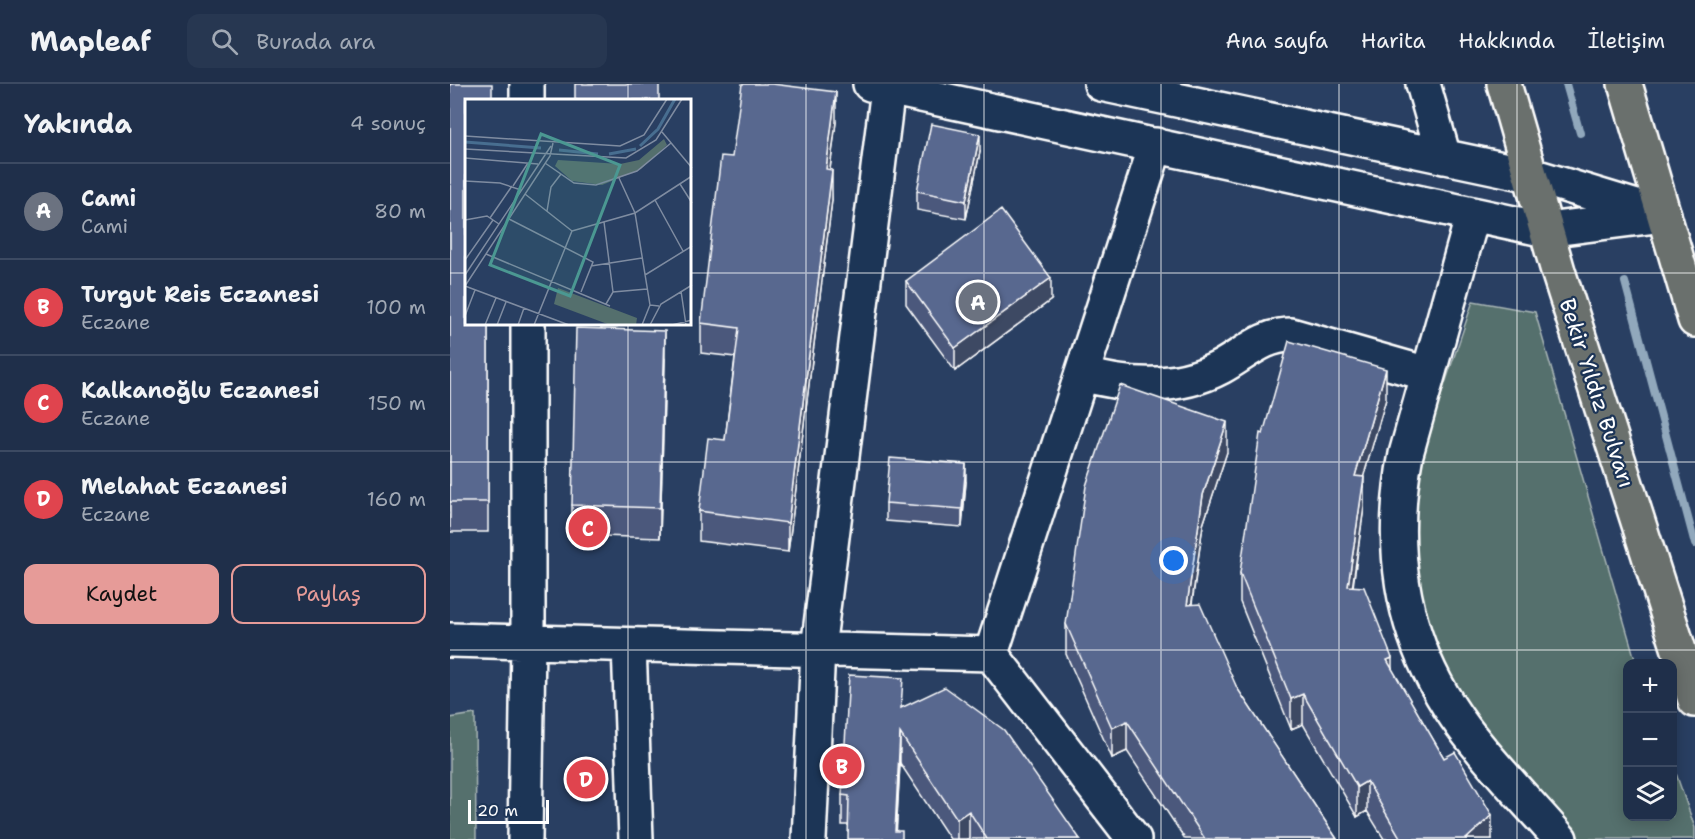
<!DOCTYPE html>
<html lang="tr">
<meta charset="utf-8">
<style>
body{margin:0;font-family:"Shantell Sans",sans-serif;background:#273751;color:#f1f3f6}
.controls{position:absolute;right:18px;bottom:18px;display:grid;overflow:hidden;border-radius:12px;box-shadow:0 3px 15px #0003}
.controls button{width:54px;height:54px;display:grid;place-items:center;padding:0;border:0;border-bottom:2px solid #3c4a62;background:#1f2f4a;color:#f1f3f6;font:30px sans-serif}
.scale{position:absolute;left:18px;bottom:15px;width:81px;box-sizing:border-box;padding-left:6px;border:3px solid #fff;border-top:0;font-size:16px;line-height:21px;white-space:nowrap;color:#fff;-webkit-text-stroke:4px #1d3557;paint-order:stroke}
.you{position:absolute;left:724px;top:477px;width:21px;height:21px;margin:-15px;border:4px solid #fff;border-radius:50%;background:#1a73e8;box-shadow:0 0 0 9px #1a73e833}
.badge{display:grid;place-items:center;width:39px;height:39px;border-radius:50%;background:#e69b98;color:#fff;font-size:20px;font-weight:700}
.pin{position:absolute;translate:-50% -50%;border:3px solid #fff;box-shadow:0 2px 6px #0006}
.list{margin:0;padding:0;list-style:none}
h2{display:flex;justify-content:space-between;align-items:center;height:78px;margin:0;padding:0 24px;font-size:26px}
h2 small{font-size:20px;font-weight:400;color:#a1a9b5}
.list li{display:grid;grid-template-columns:39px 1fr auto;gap:18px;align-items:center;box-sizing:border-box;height:96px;padding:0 24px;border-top:2px solid #3c4a62}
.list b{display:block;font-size:22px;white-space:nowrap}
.list p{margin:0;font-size:20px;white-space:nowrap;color:#a1a9b5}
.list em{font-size:20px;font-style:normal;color:#a1a9b5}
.actions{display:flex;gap:12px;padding:18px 24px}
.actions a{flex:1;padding:14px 0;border:2px solid #e69b98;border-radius:12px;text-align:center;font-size:21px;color:#e69b98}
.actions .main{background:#e69b98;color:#111}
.icon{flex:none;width:33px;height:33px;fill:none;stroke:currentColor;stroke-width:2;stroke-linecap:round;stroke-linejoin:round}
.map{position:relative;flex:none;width:1245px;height:755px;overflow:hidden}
header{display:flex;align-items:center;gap:36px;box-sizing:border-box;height:84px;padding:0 30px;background:#1f2f4a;border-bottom:2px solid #3c4a62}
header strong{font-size:28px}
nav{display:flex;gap:33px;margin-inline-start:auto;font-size:21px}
.search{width:420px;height:54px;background:#273751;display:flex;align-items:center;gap:15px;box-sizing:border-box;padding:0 21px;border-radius:12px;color:#a1a9b5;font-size:22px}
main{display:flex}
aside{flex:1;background:#1f2f4a}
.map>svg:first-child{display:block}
.green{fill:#546f6d;stroke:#aab7b6;stroke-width:1.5}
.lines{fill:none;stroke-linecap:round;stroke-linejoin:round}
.stream{stroke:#91a8bc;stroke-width:8}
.minor-casing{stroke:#fff;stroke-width:38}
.major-casing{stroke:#fff;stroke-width:38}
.minor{stroke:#1d3557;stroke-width:33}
.major{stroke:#6a706d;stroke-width:33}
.wall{fill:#4c597b;stroke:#fff;stroke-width:1.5}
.shaded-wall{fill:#3e4864;stroke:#fff;stroke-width:1.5}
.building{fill:#58678f;stroke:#fff;stroke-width:1.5}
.grid{fill:none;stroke:#fff;stroke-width:1.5;stroke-opacity:0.55}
.labels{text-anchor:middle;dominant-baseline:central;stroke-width:4.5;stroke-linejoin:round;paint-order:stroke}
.street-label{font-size:22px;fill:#fff;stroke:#1d3557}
.inset-river{fill:none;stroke:#486e90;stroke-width:3}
.inset-road{fill:none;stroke:#7f8ca1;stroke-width:1.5}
.view{fill:#4b9892;fill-opacity:0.15;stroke:#4b9892;stroke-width:3}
.inset-edge{fill:none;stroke:#fff;stroke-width:3}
</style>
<header>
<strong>Mapleaf</strong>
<div class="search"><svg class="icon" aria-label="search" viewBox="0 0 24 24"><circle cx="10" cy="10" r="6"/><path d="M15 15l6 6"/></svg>Burada ara</div>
<nav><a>Ana sayfa</a><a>Harita</a><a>Hakkında</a><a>İletişim</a></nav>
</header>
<main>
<aside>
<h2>Yakında<small>4 sonuç</small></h2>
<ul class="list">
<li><span class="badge" style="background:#6b7280">A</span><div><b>Cami</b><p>Cami</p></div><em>80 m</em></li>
<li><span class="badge" style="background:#e0444e">B</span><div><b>Turgut Reis Eczanesi</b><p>Eczane</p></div><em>100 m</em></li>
<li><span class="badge" style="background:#e0444e">C</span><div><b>Kalkanoğlu Eczanesi</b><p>Eczane</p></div><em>150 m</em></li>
<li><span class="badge" style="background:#e0444e">D</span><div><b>Melahat Eczanesi</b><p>Eczane</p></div><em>160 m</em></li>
</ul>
<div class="actions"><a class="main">Kaydet</a><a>Paylaş</a></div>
</aside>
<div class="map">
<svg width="1245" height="755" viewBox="0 0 1245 755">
<rect width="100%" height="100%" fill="#293f62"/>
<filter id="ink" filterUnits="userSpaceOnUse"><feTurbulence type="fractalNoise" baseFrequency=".0167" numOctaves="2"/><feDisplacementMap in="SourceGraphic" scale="12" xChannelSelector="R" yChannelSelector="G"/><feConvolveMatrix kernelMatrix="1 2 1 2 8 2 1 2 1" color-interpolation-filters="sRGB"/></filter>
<g filter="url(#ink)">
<path class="green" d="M1023,217L1085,228L1186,579L1178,580V732H1222L1223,681L1245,744V755H1102L1017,667L965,519L960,403Z
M25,630L26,755H0V634Z"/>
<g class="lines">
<path class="stream" d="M1116,0L1130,49
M1175,198L1245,460"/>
<g class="minor-casing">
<path id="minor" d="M77,0V16
M420,0L1096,146L1214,131
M651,0L1081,91L1203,128
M973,0L994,73
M1023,130L956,370C937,469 953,562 1014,644C1043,683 1078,718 1110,755
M632,290C677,303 728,306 771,283C795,270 813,251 841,251L978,290
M0,556L541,570
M179,561L186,755
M541,570L706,61
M541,570L684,755
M75,755L78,558V240
M359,755L368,565L438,4"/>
</g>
<g class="major-casing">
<path id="major" d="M1054,0L1108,187L1245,616
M1175,0L1245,236"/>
</g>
<use href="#minor" class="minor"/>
<use href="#major" class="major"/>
</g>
<path class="wall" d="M0,0L16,16L38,240V448H0Z
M386,38L380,86L382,116L338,468L249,457V427L275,356L285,273L251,269V239L282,73Z
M530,68L516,135L467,126V107Z
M456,197L601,216L505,287L456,220Z
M215,276L210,454L122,451V421Z
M936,315L913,393L914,423L903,503L942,586L994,674L1042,755H934L917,727L907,733L853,640L841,645L790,518V489Z
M777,368L753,441L742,520L787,604L887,755H735L677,667L662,674L616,570V540Z
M516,398L512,443L436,437V419Z
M453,623L630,755H500L450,679L446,747L452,755L398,741H392V711Z"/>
<path class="shaded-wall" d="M386,8V38L376,115V85Z
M530,50V68L516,135V117Z
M382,86V116L338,468V439Z
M601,194V216L505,287V264Z
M215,247V276L210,454V424Z
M936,285V315L905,422V392Z
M777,338V368L753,441L737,551V521L753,411Z
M516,380V398L512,443V425Z
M914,393V423L898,532V502Z
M942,574V604L937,576Z
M853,610V640L841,645V615Z
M677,637V667L662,674V644Z
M450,649V679L446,755H445Z
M917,697V727L907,733V703Z
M519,727V755H507V735Z
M1042,731V755H1016Z"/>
<path class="building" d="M0,0H42V16H16V240H38V418H0Z
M125,0H209V16H125Z
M292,0H322L386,8L376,85L382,86L338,439L249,427L258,354L275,356L289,244L251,239L271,72L282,73Z
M481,40L530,50L516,117L467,107Z
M551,126L601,194L505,264L456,197Z
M126,244L215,247L210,424L122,421Z
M839,257L936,285L905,392L914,393L898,502L914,503L942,574L937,576L994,674L1005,668L1042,731L1016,755H951L917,697L907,703L853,610L841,615L790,489L810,349L813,350Z
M670,301L777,338L753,411L737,521L750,520L787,604L887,755H755L677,637L662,644L616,540L636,402Z
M440,374L516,380L512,425L436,419Z
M399,591L453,594L451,624L495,603L554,646L630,755H537L519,727L507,735L450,649L445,747H452V755H398L399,712L392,711Z"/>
</g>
<path class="grid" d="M178,0V16M356,0V755M534,0V755M711,0V755M889,0V755M1067,0V755M0,189H16M240,189H1245M178,240V755M0,378H1245M0,566H1245"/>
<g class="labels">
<g class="street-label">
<text transform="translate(1147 309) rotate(72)">Bekir Yıldız Bulvarı</text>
</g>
</g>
<g transform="translate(15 15)">
<rect width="226" height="226" fill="#293f62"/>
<path d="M199,40L202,46L176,70L137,86L107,82L90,67L93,61L155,65L174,61ZM93,189L172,219L171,226H145L89,205Z" fill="#546f6d"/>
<path class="inset-river" d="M0,43L76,49M175,47L193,30L210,0M94,51L133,55M144,55L171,50"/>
<path class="inset-road" d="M197,33L227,69M0,37L155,47L179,36L202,0M0,50L161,59L191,41L217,0M0,59L73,65M80,64L109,84L131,86L172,72L206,44M154,79L170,114L185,206M0,82L35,84L56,91M215,85L227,104M48,87L63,64M60,95L107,132M190,101L218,152M82,112L86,88L96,75M25,119L47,87M44,120L128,163L116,193M0,121L22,117L34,125M139,123L148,193M107,132L170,114L227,77M21,155L145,207M0,161L28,121M126,167L177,159M0,176L86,47M180,176L227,147M0,187L85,57L88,44M0,187L104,226M216,192L221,226M141,205L148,193L182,190M0,217L10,191M20,226L31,199M32,226L41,203M53,226L59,209M69,226L107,132M177,226L185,206L194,207M185,226L196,205L227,186M207,226L227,221"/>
<path class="view" d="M76,35L155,66L105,197L25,166Z"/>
<rect width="226" height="226" class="inset-edge"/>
</g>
</svg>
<div class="controls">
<button>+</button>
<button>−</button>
<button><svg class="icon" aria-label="layers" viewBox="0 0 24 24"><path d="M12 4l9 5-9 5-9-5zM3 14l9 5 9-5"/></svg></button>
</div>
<div class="scale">20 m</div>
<div class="you"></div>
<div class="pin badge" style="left:528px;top:218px;background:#6b7280">A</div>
<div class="pin badge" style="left:392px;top:682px;background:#e0444e">B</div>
<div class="pin badge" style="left:138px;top:444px;background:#e0444e">C</div>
<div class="pin badge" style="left:136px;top:695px;background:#e0444e">D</div>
</div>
</main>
